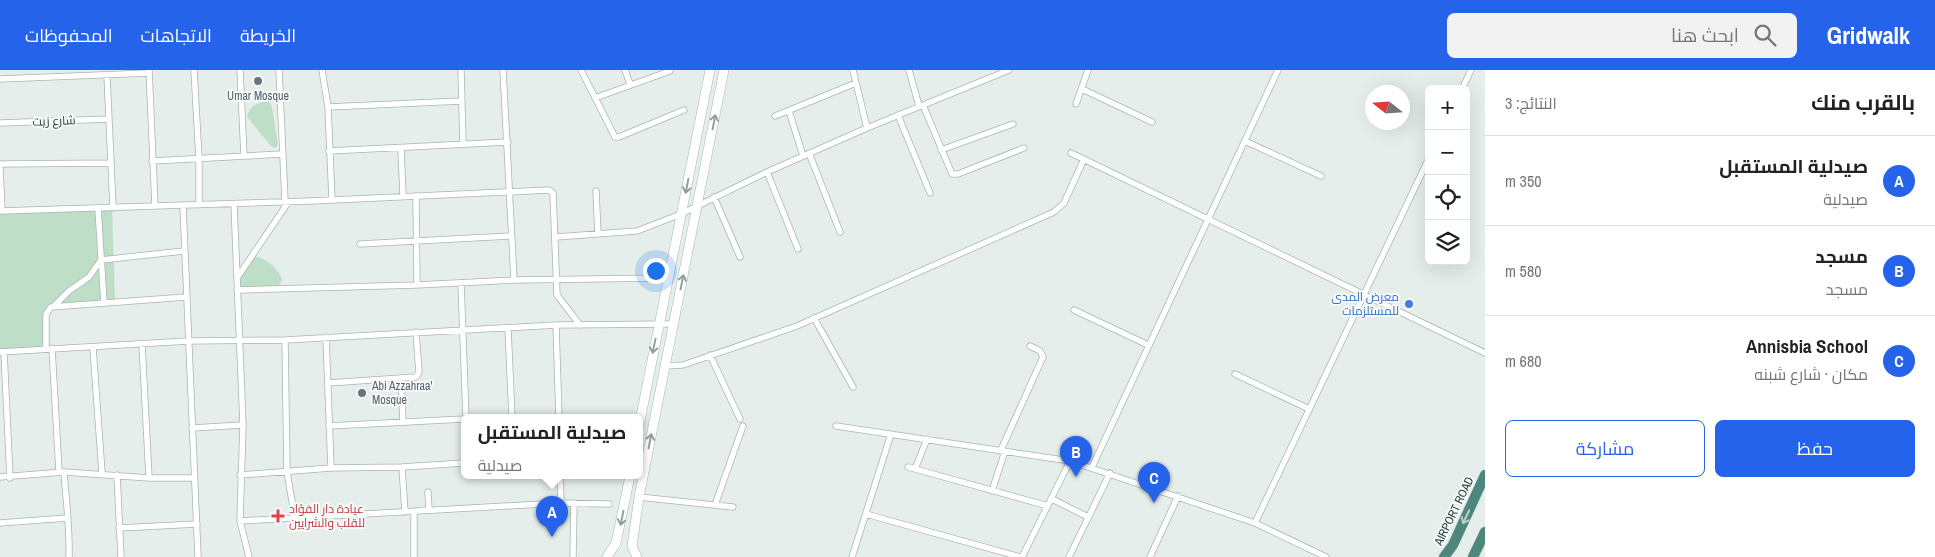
<!DOCTYPE html>
<html lang="ar">
<meta charset="utf-8">
<style>
body{margin:0;font-family:"Archivo Narrow",Cairo,sans-serif;background:#f2f2f2;color:#222;direction:rtl}
.controls{position:absolute;right:15px;top:15px;display:grid;overflow:hidden;border-radius:8px;box-shadow:0 5px 20px #0002}
.controls button{width:45px;height:45px;display:grid;place-items:center;padding:0;border:0;border-bottom:1px solid #e0e0e0;background:#fff;color:#222;font:25px sans-serif}
.compass{position:absolute;left:1365px;top:15px;width:45px;height:45px;border-radius:50%;background:#fff;box-shadow:0 5px 20px #0002;rotate:287deg}
.you{position:absolute;left:655px;top:200px;width:18px;height:18px;margin:-12px;border:4px solid #fff;border-radius:50%;background:#1a73e8;box-shadow:0 0 0 8px #1a73e833}
.badge{display:grid;place-items:center;width:32px;height:32px;border-radius:50%;background:#2563eb;color:#fff;font-size:16px;font-weight:700}
.pin{position:absolute;translate:-50% -41px;filter:drop-shadow(0 1px 2px #0008)}
.pin::after{content:'';position:absolute;top:26px;width:18px;height:15px;background:inherit;clip-path:polygon(0 0,100% 0,50% 100%)}
.popup{position:absolute;left:461px;top:344px;width:182px;height:65px;box-sizing:border-box;display:grid;place-content:center;border-radius:8px;background:#fff;filter:drop-shadow(0 1px 4px #0005);font-size:16px;white-space:nowrap;color:#767676}
.popup b{font-size:19px;color:#222}
.popup::after{content:'';position:absolute;left:50%;top:100%;margin-left:-10px;border:10px solid transparent;border-top-color:#fff}
.list{margin:0;padding:0;list-style:none}
h2{display:flex;justify-content:space-between;align-items:center;height:65px;margin:0;padding:0 20px;font-size:21px}
h2 small{font-size:16px;font-weight:400;color:#767676}
.list li{display:grid;grid-template-columns:32px 1fr auto;gap:15px;align-items:center;box-sizing:border-box;height:90px;padding:0 20px;border-top:1px solid #e0e0e0}
.list b{display:block;font-size:19px;white-space:nowrap}
.list p{margin:0;font-size:16px;white-space:nowrap;color:#767676}
.list em{font-size:16px;font-style:normal;color:#767676}
.actions{display:flex;gap:10px;padding:15px 20px}
.actions a{flex:1;padding:11px 0;border:1px solid #2563eb;border-radius:8px;text-align:center;font-size:18px;color:#2563eb}
.actions .main{background:#2563eb;color:#fff}
.icon{flex:none;width:28px;height:28px;fill:none;stroke:currentColor;stroke-width:2;stroke-linecap:round;stroke-linejoin:round}
.map{position:relative;flex:none;width:1485px;height:487px;overflow:hidden;direction:ltr}
header{display:flex;align-items:center;gap:30px;box-sizing:border-box;height:70px;padding:0 25px;background:#2563eb;color:#fff}
header strong{font-size:24px}
nav{display:flex;gap:28px;margin-inline-start:auto;font-size:18px}
.search{width:350px;height:45px;background:#f2f2f2;display:flex;align-items:center;gap:12px;box-sizing:border-box;padding:0 18px;border-radius:8px;color:#767676;font-size:19px}
main{display:flex}
aside{flex:1;background:#fff}
.map>svg:first-child{display:block}
.green{fill:#bedec8}
.lines{fill:none;stroke-linecap:round;stroke-linejoin:round}
.minor-casing{stroke:#a7b6b1;stroke-width:7}
.secondary-casing{stroke:#a3b9b2;stroke-width:10}
.trunk-casing{stroke:#c2cac8;stroke-width:11}
.minor{stroke:#fff;stroke-width:5.5}
.secondary{stroke:#fff;stroke-width:9}
.trunk{stroke:#4d867b;stroke-width:10}
.oneway{stroke:#92a09c}
.oneway2{stroke:#bad1cc}
.worship-dot{fill:#6b7280;stroke:#f5faf8;stroke-width:2}
.shop-dot{fill:#3f7fe0;stroke:#f5faf8;stroke-width:2}
.health-dot{fill:#e0444e;stroke:#f5faf8;stroke-width:2}
.labels{text-anchor:middle;dominant-baseline:central;stroke-width:4;stroke-linejoin:round;paint-order:stroke}
.worship-label{font-size:12px;fill:#5b616d;stroke:#f5faf8}
.street-label{font-size:12px;fill:#244039;stroke:#f5faf8}
.shop-label{font-size:12px;fill:#366cbe;stroke:#f5faf8;text-anchor:end}
.health-label{font-size:12px;fill:#be3a42;stroke:#f5faf8;text-anchor:start}
</style>
<header>
<strong>Gridwalk</strong>
<div class="search"><svg class="icon" aria-label="search" viewBox="0 0 24 24"><circle cx="10" cy="10" r="6"/><path d="M15 15l6 6"/></svg>ابحث هنا</div>
<nav><a>الخريطة</a><a>الاتجاهات</a><a>المحفوظات</a></nav>
</header>
<main>
<aside>
<h2>بالقرب منك<small>النتائج: 3</small></h2>
<ul class="list">
<li><span class="badge">A</span><div><b>صيدلية المستقبل</b><p>صيدلية</p></div><em>350 m</em></li>
<li><span class="badge">B</span><div><b>مسجد</b><p>مسجد</p></div><em>580 m</em></li>
<li><span class="badge">C</span><div><b>Annisbia School</b><p>مكان · شارع شبنه</p></div><em>680 m</em></li>
</ul>
<div class="actions"><a class="main">حفظ</a><a>مشاركة</a></div>
</aside>
<div class="map">
<svg width="1485" height="487" viewBox="0 0 1485 487">
<rect width="100%" height="100%" fill="#e5eeea"/>
<path class="green" d="M266,30L270,31C272,34 277,68 278,74L276,78L272,77L247,47C249,36 257,34 266,30Z
M112,138L115,230L49,238L45,279L0,282V141Z
M256,187C266,188 280,200 282,210L278,217L266,219L257,216L246,219L239,216C240,206 245,191 256,187Z"/>
<g class="lines">
<g class="minor-casing">
<path id="minor" d="M149,0L155,136
M194,0L199,89V135
M240,0L244,86
M322,0L328,37L332,130
M461,0L463,74
M503,0L514,210
M581,0L615,67H619L684,40
M625,0L630,14
M853,0L867,58
M909,0L919,36
M107,5L113,138
M0,9L149,3
M1082,19L1152,52
M1462,19L1471,0
M595,28L670,1
M1076,34L1088,0
M923,35L952,104H958L1024,78
M328,37L461,31
M789,41L803,86
M898,45L930,123
M775,46L856,13
M0,53L109,49
M1245,71L1321,106
M401,79L403,126
M941,80L1013,54
M329,81L508,72
M809,83L840,162
M1071,83L1485,283
M152,91L282,84
M0,94L111,93
M0,98L2,141
M767,102L798,179
M596,121L598,164
M416,126L417,215
M714,127L740,187
M234,134L243,355L240,451L249,487
M183,136L198,487
M98,138L104,233
M0,141L311,131L549,120L553,123L557,225L580,255
M556,167L637,161L681,144L767,102L867,58L1009,0
M360,174L511,166
M237,208L287,134L285,131L279,0
M461,213L466,348
M237,220L417,215L514,210L668,208
M54,236L69,221L89,207L101,190L184,181
M1074,240L1148,275
M814,248L853,317
M556,255L559,348
M508,258L512,348
M326,267L331,398
M285,270L287,402L295,449
M142,274L149,408
M52,278L59,402
M93,278L102,403
M46,279V244L51,237L186,227
M0,282L188,271L285,270L556,255L673,254
M4,282L10,408
M710,285L740,349
M665,296L683,295L797,256L1054,142L1064,133L1084,89
M1235,304L1309,339
M401,308L403,352
M328,313L416,307L419,302L416,262
M477,348H482
M329,356L464,349
M836,356L1070,391L1255,453L1326,487
M192,358L243,355
M1001,380L1043,287L1040,281L1030,276
M402,397L405,442
M908,397L1048,436
M1092,397L1278,0
M915,399L927,369
M64,402C66,430 70,458 69,487
M117,405L121,487
M240,405L331,398L402,397L464,393
M560,406L561,433
M0,407L64,402L149,408H194
M992,421L1005,381
M428,422L429,440
M639,427L733,437
M1052,429L1088,447
M715,435L743,356
M414,441V487
M866,444L1020,487
M240,451L561,433L609,434
M0,453L67,448
M1255,453L1429,88
M119,458L197,454
M573,487L574,433
M852,487L891,364
M1022,487L1070,391
M1069,487L1110,403
M1150,487L1178,426"/>
</g>
<g class="secondary-casing">
<path id="secondary" d="M640,351L710,0
M607,487L616,473L630,406
M637,487L632,476L639,427L724,0"/>
</g>
<g class="trunk-casing">
<path id="trunk" d="M1444,487L1453,475L1485,405
M1473,487L1485,462"/>
</g>
<use href="#minor" class="minor"/>
<use href="#secondary" class="secondary"/>
<use href="#trunk" class="trunk"/>
</g>
<defs><path id="oneway-shaft" d="M-6 0H5M1.5-3L5.5 0L1.5 3" fill="none" stroke-width="1.6" stroke-linecap="round" stroke-linejoin="round" transform="scale(1.25)"/></defs>
<g class="oneway">
<use href="#oneway-shaft" transform="translate(714 52) rotate(-79)"/>
<use href="#oneway-shaft" transform="translate(687 116) rotate(101)"/>
<use href="#oneway-shaft" transform="translate(682 212) rotate(-79)"/>
<use href="#oneway-shaft" transform="translate(654 276) rotate(102)"/>
<use href="#oneway-shaft" transform="translate(650 371) rotate(-79)"/>
<use href="#oneway-shaft" transform="translate(622 448) rotate(101)"/>
</g>
<use class="oneway2" href="#oneway-shaft" transform="translate(1466 447) rotate(115)"/>
<g class="worship-dot">
<circle cx="258" cy="11" r="5"/>
<circle cx="362" cy="323" r="5"/>
</g>
<circle class="shop-dot" cx="1409" cy="234" r="5"/>
<path class="health-dot" d="M275.5 438.5h5v5h5v5h-5v5h-5v-5h-5v-5h5z"/>
<g class="labels">
<g class="worship-label">
<text x="258" y="26">Umar Mosque</text>
<text x="372" y="316" text-anchor="start">Abi Azzahraa'<tspan x="372" dy="14">Mosque</tspan></text>
</g>
<g class="street-label">
<text transform="translate(54 51) rotate(-2)">شارع زيت</text>
<text transform="translate(1454 441) rotate(-64)">AIRPORT ROAD</text>
</g>
<g class="shop-label">
<text x="1399" y="227">معرض المدى<tspan x="1399" dy="14">للمستلزمات</tspan></text>
</g>
<g class="health-label">
<text x="289" y="439">عيادة دار الفؤاد<tspan x="289" dy="14">للقلب والشرايين</tspan></text>
</g>
</g>
</svg>
<div class="controls">
<button>+</button>
<button>−</button>
<button><svg class="icon" aria-label="locate" viewBox="0 0 24 24"><circle cx="12" cy="12" r="6"/><path d="M12 2v4M12 18v4M2 12h4M18 12h4"/></svg></button>
<button><svg class="icon" aria-label="layers" viewBox="0 0 24 24"><path d="M12 4l9 5-9 5-9-5zM3 14l9 5 9-5"/></svg></button>
</div>
<svg class="compass" viewBox="-18 -18 36 36"><path d="M0-13l5 13h-10z" fill="#e53935"/><path d="M0 13l5-13h-10z" fill="#767676"/></svg>
<div class="you"></div>
<div class="pin badge" style="left:552px;top:467px">A</div>
<div class="popup"><b>صيدلية المستقبل</b>صيدلية</div>
<div class="pin badge" style="left:1076px;top:407px">B</div>
<div class="pin badge" style="left:1154px;top:433px">C</div>
</div>
</main>
